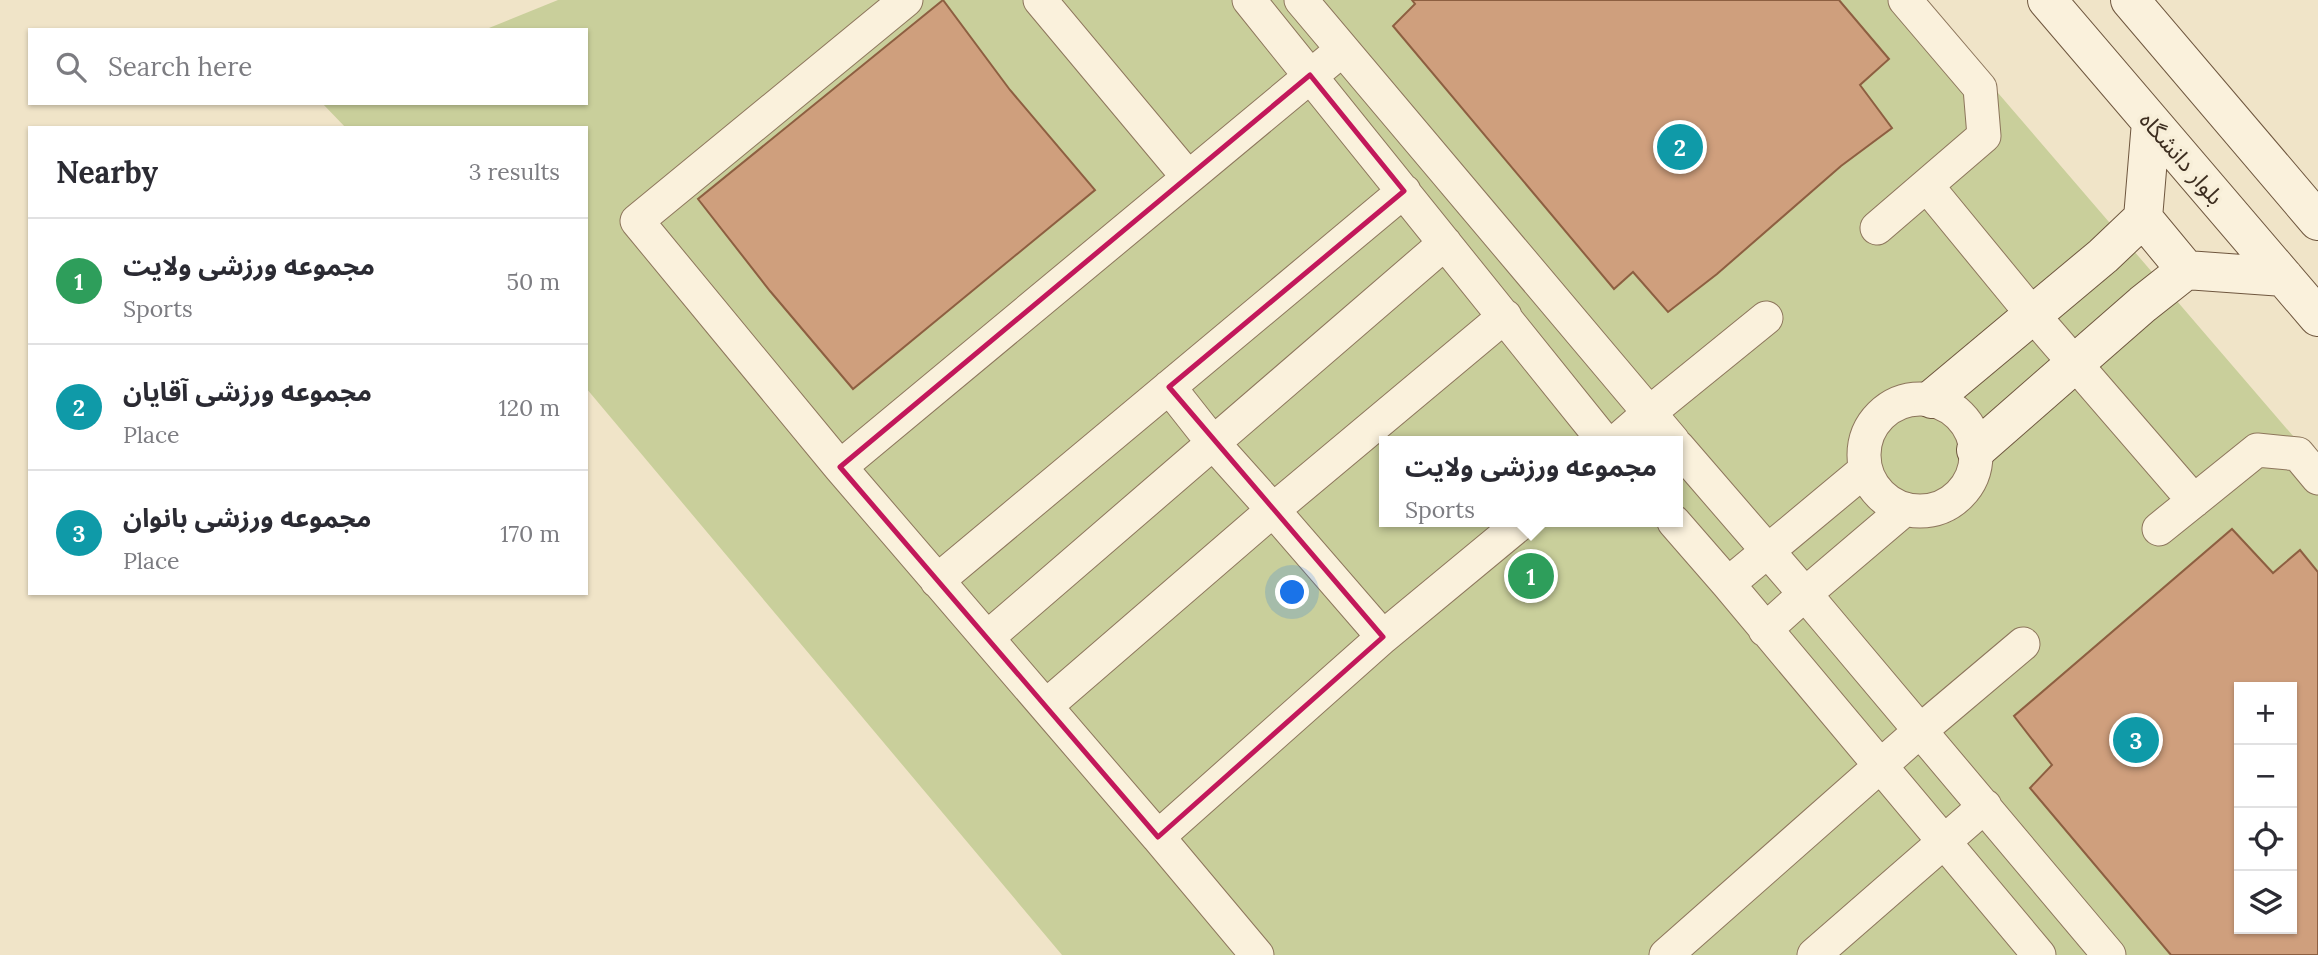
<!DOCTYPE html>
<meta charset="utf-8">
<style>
body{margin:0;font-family:Lora,"Noto Sans Arabic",serif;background:#f7f7f7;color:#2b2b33}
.controls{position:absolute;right:21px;bottom:21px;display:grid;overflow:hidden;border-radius:0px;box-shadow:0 2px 5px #0004}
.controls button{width:63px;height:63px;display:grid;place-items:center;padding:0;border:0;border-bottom:2px solid #e1e1e2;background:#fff;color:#2b2b33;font:35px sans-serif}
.you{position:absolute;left:1293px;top:593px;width:24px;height:24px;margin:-18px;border:5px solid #fff;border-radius:50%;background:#1a73e8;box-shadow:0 0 0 10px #1a73e833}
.badge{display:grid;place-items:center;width:46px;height:46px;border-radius:50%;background:#9e2a2b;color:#fff;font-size:23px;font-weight:700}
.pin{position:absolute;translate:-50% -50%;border:4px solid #fff;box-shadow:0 2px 7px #0006}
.popup{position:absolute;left:1379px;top:436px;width:304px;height:91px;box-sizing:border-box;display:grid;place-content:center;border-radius:0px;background:#fff;filter:drop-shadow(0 2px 5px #0005);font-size:23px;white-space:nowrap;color:#7c7c81}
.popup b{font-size:26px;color:#2b2b33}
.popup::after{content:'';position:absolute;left:50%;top:100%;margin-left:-14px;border:14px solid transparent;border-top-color:#fff}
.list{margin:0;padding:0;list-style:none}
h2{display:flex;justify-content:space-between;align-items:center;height:91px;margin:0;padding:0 28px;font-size:30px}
h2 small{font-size:23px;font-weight:400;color:#7c7c81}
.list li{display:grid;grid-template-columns:46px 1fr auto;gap:21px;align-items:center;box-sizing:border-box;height:126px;padding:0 28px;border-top:2px solid #e1e1e2}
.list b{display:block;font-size:26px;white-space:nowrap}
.list p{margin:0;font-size:23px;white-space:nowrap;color:#7c7c81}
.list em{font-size:23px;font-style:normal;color:#7c7c81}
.icon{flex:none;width:38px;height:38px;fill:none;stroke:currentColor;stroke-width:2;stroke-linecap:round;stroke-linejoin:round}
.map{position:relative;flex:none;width:2318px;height:955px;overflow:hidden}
.search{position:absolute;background:#fff;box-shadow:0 2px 5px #0004;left:28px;top:28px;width:560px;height:77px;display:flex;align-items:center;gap:18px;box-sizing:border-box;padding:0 24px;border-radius:0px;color:#7c7c81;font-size:26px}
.panel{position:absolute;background:#fff;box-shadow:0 2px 5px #0004;left:28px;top:126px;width:560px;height:469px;border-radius:0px}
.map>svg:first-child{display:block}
.green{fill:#c9cf9b;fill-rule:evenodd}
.building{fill:#cf9f7d;stroke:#8d5f41;stroke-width:2;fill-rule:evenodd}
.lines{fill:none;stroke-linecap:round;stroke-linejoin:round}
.street-casing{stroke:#8d765c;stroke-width:35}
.secondary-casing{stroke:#6f573f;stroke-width:40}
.street{stroke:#faf1dc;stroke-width:33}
.secondary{stroke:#faf1dc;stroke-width:38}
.marked{fill:none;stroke:#c2185b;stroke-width:5;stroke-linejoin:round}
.labels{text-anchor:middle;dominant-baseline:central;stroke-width:7;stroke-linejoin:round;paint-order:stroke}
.street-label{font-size:23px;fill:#3d2e20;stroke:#f7eed8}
</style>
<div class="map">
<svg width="2318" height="955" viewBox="0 0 2318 955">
<rect width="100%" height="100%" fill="#f0e4c8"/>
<path class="green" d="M558,0H1918L2318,465V955H1062L586,388V128H346L322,103H586V30H484ZM1384,441H1678V522H1384ZM2239,687H2292V929H2239Z"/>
<path class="building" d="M943,0L1010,90L1095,190L853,389L770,291L698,199Z
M1412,0H1839L1889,59L1860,85L1892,128L1841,166L1717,274L1668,312L1633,272L1614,289L1393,26L1415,4Z
M2232,529L2273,573L2300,550L2318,572V955H2171L2030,788L2052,765L2014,716ZM2239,687H2292V929H2239Z"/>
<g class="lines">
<g class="street-casing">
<path id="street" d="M906,0L637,221L840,467L1158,837L1383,637L1522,522
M1040,0L1188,177
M1249,0L1604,441
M1301,0L1673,441
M1927,186L2033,315L2194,501
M1877,228L1984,136L1980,88L1905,0
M1864 455a56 56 0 1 1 112 0a56 56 0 1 1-112 0Z
M1617,441L1649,413L1766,318
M1678,447L1805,594L1765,630
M840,467L1342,50
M1865,470L1728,584L2039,955
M1905,509L1805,594L2109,955
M1674,522L1728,584
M2159,529L2257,450L2298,454L2318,478
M937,581L1404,191
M1383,637L1273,510L1505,316
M987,638L1445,243
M1046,706L1273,510L1214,444L1169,387
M1158,837L1257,955
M1666,955L1921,730L2023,644
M1814,955L1985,806"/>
</g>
<g class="secondary-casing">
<path id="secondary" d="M2047,0L2318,317
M2130,0L2318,221
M2143,218L2186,270
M1932,399L2103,256L2143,218L2151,122
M1976,450L2143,304L2186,270L2284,277"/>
</g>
<use href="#street" class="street"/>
<use href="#secondary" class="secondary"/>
</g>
<path class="marked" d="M1310,75L1404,191L1169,387L1383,637L1158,837L840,467Z"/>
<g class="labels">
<g class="street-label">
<text transform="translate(2182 158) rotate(49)">بلوار دانشگاه</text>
</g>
</g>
</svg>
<div class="controls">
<button>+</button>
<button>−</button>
<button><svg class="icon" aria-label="locate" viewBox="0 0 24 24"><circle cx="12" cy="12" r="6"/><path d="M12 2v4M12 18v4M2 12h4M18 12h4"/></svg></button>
<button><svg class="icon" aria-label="layers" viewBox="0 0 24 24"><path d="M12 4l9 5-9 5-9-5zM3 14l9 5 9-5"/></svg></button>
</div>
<div class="you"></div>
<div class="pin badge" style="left:1531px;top:576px;background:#2e9e5b">1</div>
<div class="popup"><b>مجموعه ورزشی ولایت</b>Sports</div>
<div class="pin badge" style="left:1680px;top:147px;background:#0f9aa8">2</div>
<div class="pin badge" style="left:2136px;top:740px;background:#0f9aa8">3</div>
<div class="search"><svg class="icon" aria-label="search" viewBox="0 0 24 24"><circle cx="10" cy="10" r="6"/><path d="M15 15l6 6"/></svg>Search here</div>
<section class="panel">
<h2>Nearby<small>3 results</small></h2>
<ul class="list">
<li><span class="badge" style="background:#2e9e5b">1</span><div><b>مجموعه ورزشی ولایت</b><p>Sports</p></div><em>50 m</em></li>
<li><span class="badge" style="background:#0f9aa8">2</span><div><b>مجموعه ورزشی آقایان</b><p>Place</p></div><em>120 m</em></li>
<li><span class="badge" style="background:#0f9aa8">3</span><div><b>مجموعه ورزشی بانوان</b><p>Place</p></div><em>170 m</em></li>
</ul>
</section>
</div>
